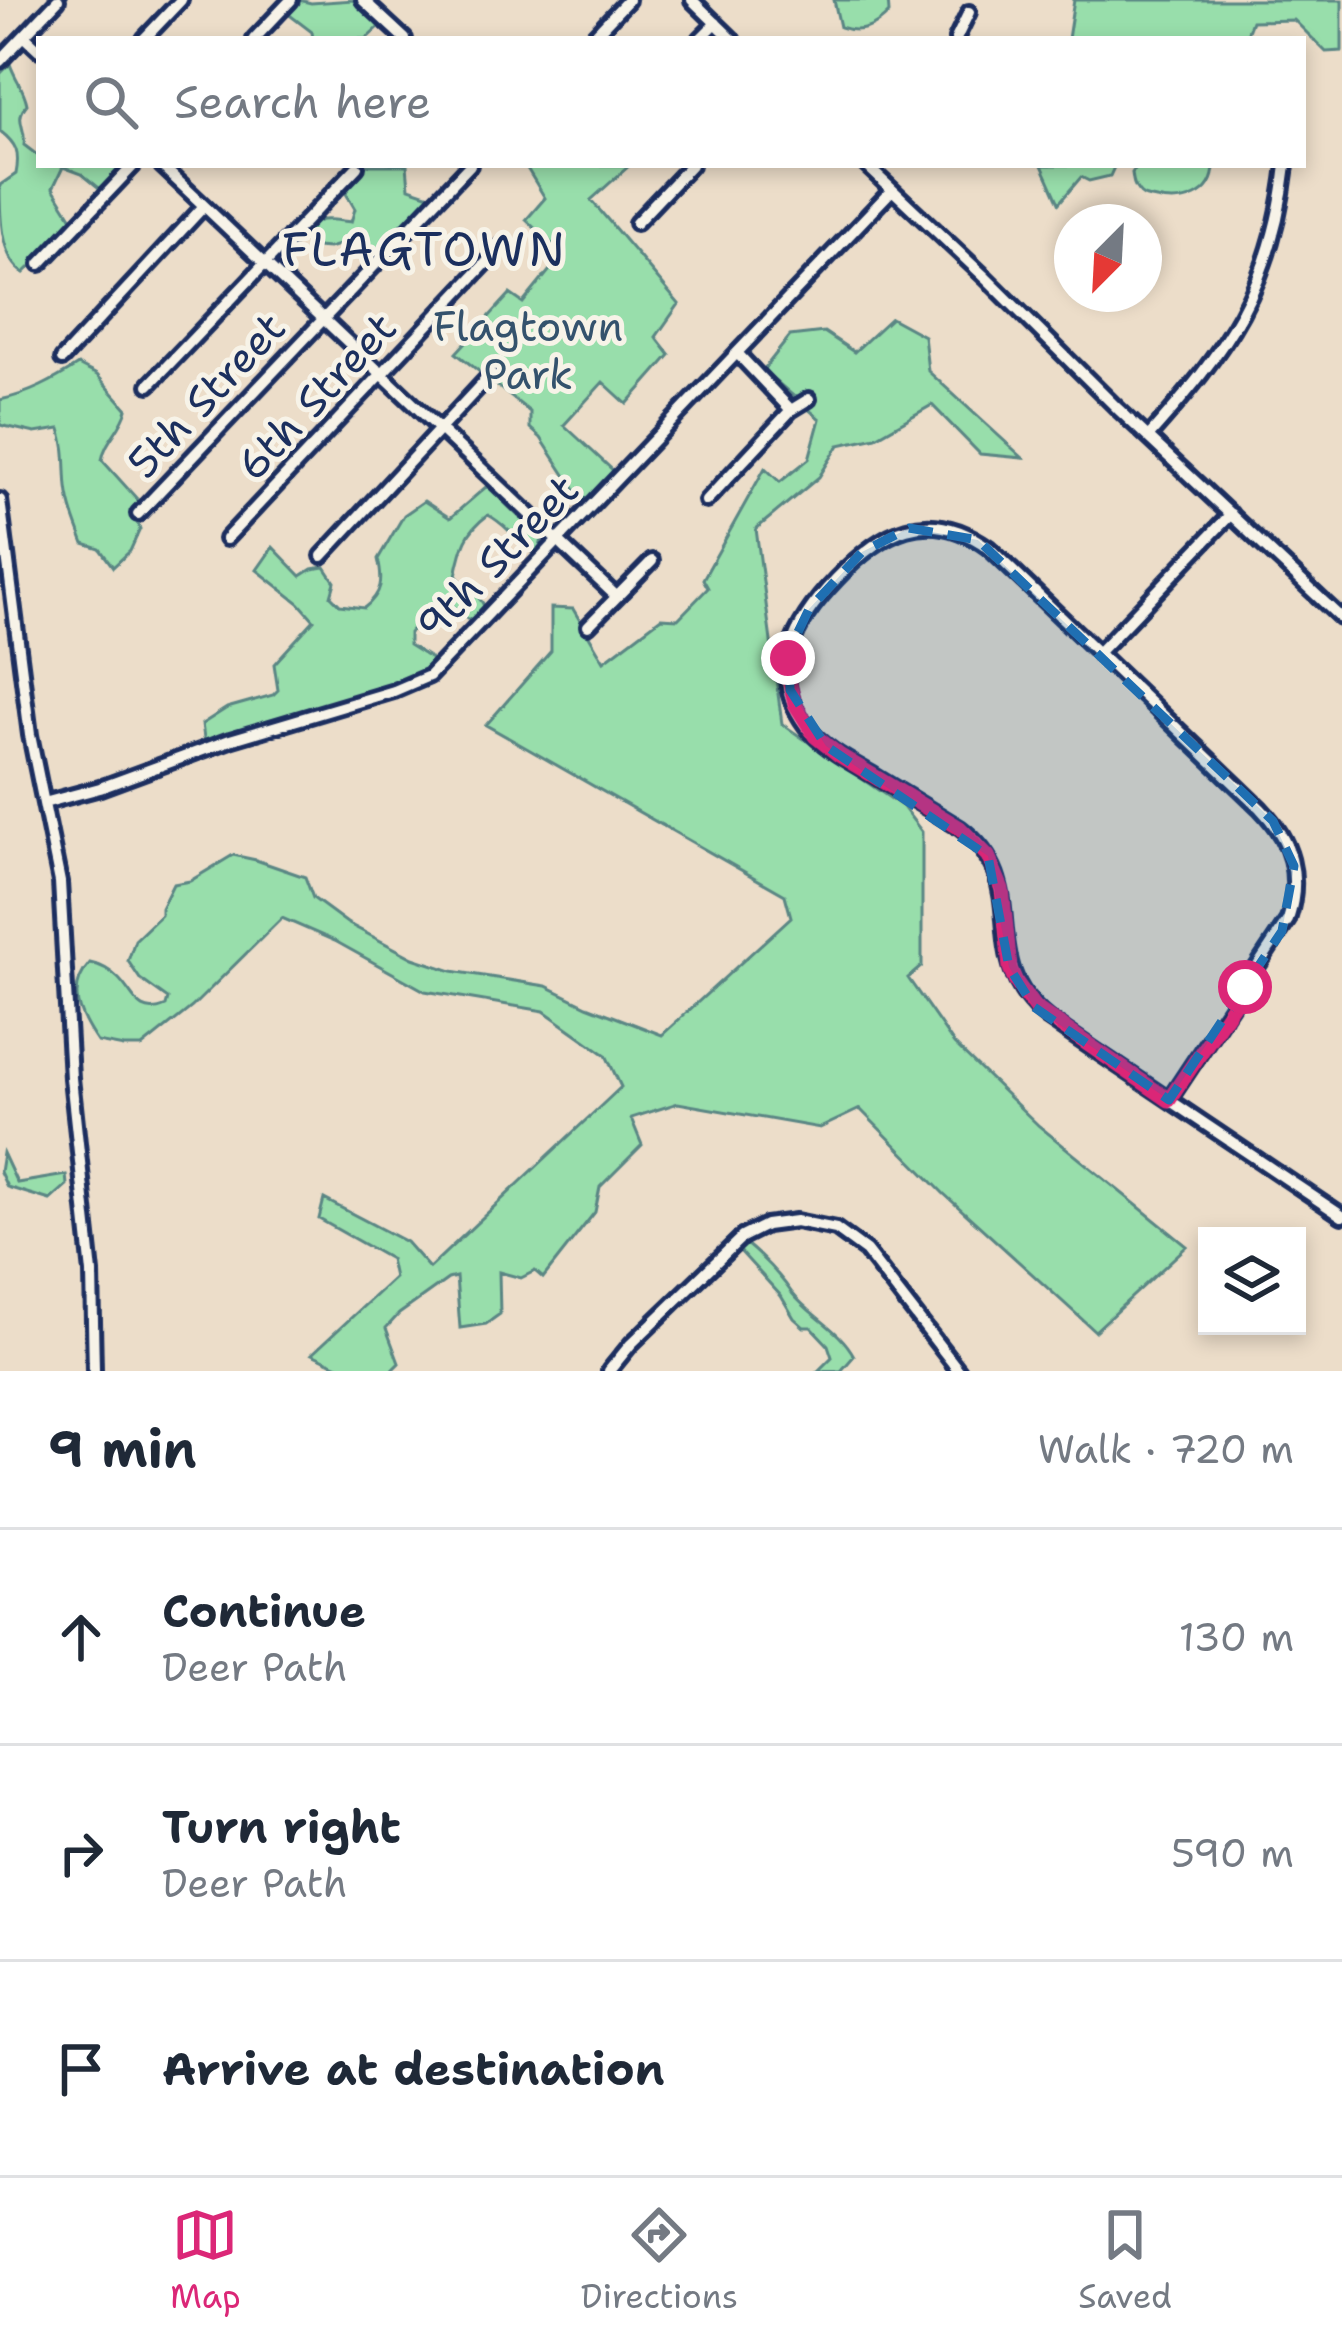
<!DOCTYPE html>
<meta charset="utf-8">
<style>
body{margin:0;font-family:"Shantell Sans",sans-serif;background:#f2f2f3;color:#1f2937}
.controls{position:absolute;right:36px;bottom:36px;display:grid;overflow:hidden;border-radius:0px;box-shadow:0 6px 18px #0003}
.controls button{width:108px;height:108px;display:grid;place-items:center;padding:0;border:0;border-bottom:3px solid #e0e1e3;background:#fff;color:#1f2937;font:60px sans-serif}
.compass{position:absolute;left:1054px;top:204px;width:108px;height:108px;border-radius:50%;background:#fff;box-shadow:0 6px 18px #0003;rotate:204deg}
.stop{position:absolute;width:36px;height:36px;margin:-27px;border:9px solid #db2777;border-radius:50%;background:#fff}
.stop.end{background:#db2777;border-color:#fff;box-shadow:0 3px 12px #0008}
.list{margin:0;padding:0;list-style:none}
h2{display:flex;justify-content:space-between;align-items:center;height:156px;margin:0;padding:0 48px;font-size:51px}
h2 small{font-size:39px;font-weight:400;color:#747a83}
.list li{display:grid;grid-template-columns:78px 1fr auto;gap:36px;align-items:center;box-sizing:border-box;height:216px;padding:0 48px;border-top:3px solid #e0e1e3}
.list b{display:block;font-size:45px;white-space:nowrap}
.list p{margin:0;font-size:39px;white-space:nowrap;color:#747a83}
.list em{font-size:39px;font-style:normal;color:#747a83}
.icon{flex:none;width:66px;height:66px;fill:none;stroke:currentColor;stroke-width:2;stroke-linecap:round;stroke-linejoin:round}
.map{position:relative;flex:none;width:1342px;height:1371px;overflow:hidden}
.search{position:absolute;background:#fff;box-shadow:0 6px 18px #0003;left:36px;right:36px;top:36px;height:132px;display:flex;align-items:center;gap:30px;box-sizing:border-box;padding:0 42px;border-radius:0px;color:#747a83;font-size:45px}
.sheet{height:804px;background:#fff}
nav{display:flex;justify-content:space-around;align-items:center;box-sizing:border-box;height:168px;border-top:3px solid #e0e1e3;background:#fff;font-size:33px;color:#747a83}
nav a{display:grid;justify-items:center;gap:6px}
nav .on{color:#db2777}
.map>svg:first-child{display:block}
.green{fill:#98deab;stroke:#5a8684;stroke-width:3}
.lines{fill:none;stroke-linecap:round;stroke-linejoin:round}
.minor-casing{stroke:#1b2f5e;stroke-width:20}
.minor{stroke:#f7f3e8;stroke-width:10}
.route{stroke:#db2777;stroke-width:15}
.marked{fill:#1f6fb2;fill-opacity:0.2;stroke:#1f6fb2;stroke-width:9;stroke-dasharray:24 15;stroke-linejoin:round}
.labels{text-anchor:middle;dominant-baseline:central;stroke-width:10;stroke-linejoin:round;paint-order:stroke}
.park-label{font-size:42px;fill:#34526d;stroke:#f7f3e8}
.street-label{font-size:42px;fill:#1b2f5e;stroke:#f7f3e8}
.quarter-label{font-size:48px;letter-spacing:3px;fill:#1b2f5e;stroke:#f7f3e8}
</style>
<div class="map">
<svg width="1342" height="1371" viewBox="0 0 1342 1371">
<rect width="100%" height="100%" fill="#ecddc9"/>
<filter id="ink" filterUnits="userSpaceOnUse"><feTurbulence type="fractalNoise" baseFrequency=".00833" numOctaves="2"/><feDisplacementMap in="SourceGraphic" scale="24" xChannelSelector="R" yChannelSelector="G"/><feConvolveMatrix kernelMatrix="1 2 1 2 8 2 1 2 1" color-interpolation-filters="sRGB"/></filter>
<g filter="url(#ink)">
<path class="green" d="M299,0L311,3L353,0L379,27L366,39H313L312,32L287,13Z
M834,0H888L889,13C875,28 860,34 840,27Z
M1074,0H1342V51L1326,52L1294,20L1252,21L1245,39H1068Z
M10,64C15,79 24,88 27,104C13,121 27,127 24,145L37,155L39,154V165H128L104,192L82,174L63,167L53,188L75,223L24,273C0,258 0,216 0,185L16,174C20,153 17,144 0,131V74Z
M362,165H407L409,188L433,196L376,256L360,242L351,241L329,248L315,247L298,237C317,215 324,219 351,222L355,209L344,190L359,174Z
M525,165H630L591,200L679,304L656,337L670,355L627,404L603,382L564,425L618,475L588,510L541,438L530,428V412L456,353L510,294L523,303L563,254L526,220L545,198Z
M1042,165H1115L1110,176L1089,181L1081,177L1059,203Z
M1138,165H1214C1214,197 1182,205 1156,199C1147,197 1143,198 1138,191C1133,185 1133,180 1132,173Z
M891,318L924,336L928,371L1023,458L980,454L932,405L876,437L839,445L819,477L756,529L782,724L903,807L922,832V966L908,978L954,1044L1039,1126L1187,1246L1095,1331L943,1193L860,1109L820,1128L678,1103L631,1118L642,1145L600,1187L595,1212L543,1278L535,1271L521,1278L499,1272L500,1314L486,1324L460,1328L456,1277L448,1279L399,1314L386,1328L399,1363L391,1371H349L312,1354L394,1278L390,1259L319,1219L324,1199L406,1242L429,1268L621,1087L606,1055L544,1011L425,991L335,941L282,918L192,1007L142,1047H124L97,1042C79,1015 66,990 90,963C101,965 110,970 118,978C134,993 138,1019 166,1006L168,999L140,979L128,961L135,940L161,915V908L173,884L190,881L233,855L256,860L305,877L313,898L347,923L413,958L452,971L546,986L587,1006L662,1035L791,917L785,895L486,725L551,651V608L573,609L604,661L661,618L678,619L708,588L703,579L765,468L780,482L809,459L820,419L763,370L790,336L824,332L854,352Z
M78,365L97,375L127,409C122,429 105,440 102,460L138,500L133,514L140,529L130,551L113,567L100,549L84,544C77,526 69,506 67,487C65,467 67,448 60,429L35,433L0,425V400C29,394 53,381 78,365Z
M487,486L542,539L539,551C519,546 507,524 488,515C465,532 462,547 456,575C464,587 480,594 485,608L477,619H467L451,604C433,604 421,620 409,633V645L438,663L413,683L205,745L202,724L227,708L273,695L278,690L274,664L314,620L299,603L257,570L273,547L301,576L312,569L325,567L335,582L331,596L340,605L364,608C383,593 383,580 378,559L404,515L424,501L450,518Z
M3,1153L17,1183L66,1175L67,1185L50,1200L7,1187L0,1172Z
M745,1243C763,1258 779,1274 792,1293C810,1316 840,1329 854,1356L841,1371H818L832,1357L828,1345L811,1327H804L794,1318L781,1296L739,1250Z"/>
<g class="lines">
<g class="minor-casing">
<path id="minor" d="M363,0L405,39
M692,0L732,39
M24,36L39,50
M144,39L181,0
M254,39L291,0
M591,39L628,0
M700,39L716,23
M956,39L969,12
M0,61L58,0
M161,165L616,596
M866,165L986,278L1118,409L1342,619
M636,223L691,165
M40,264L134,165
M737,353L791,410
M62,359L204,206
M149,385L357,167
M1148,437C1227,349 1272,287 1286,165
M0,500L30,735L60,882L71,1078L92,1273L94,1371
M706,501L791,410L809,399
M138,514L470,165
M226,539L503,245
M322,556L491,374
M588,626L652,561
M1098,653L1231,514
M44,803L100,788L230,740L394,691L429,676L892,190
M1169,1100L1288,920C1302,876 1292,841 1260,808L989,548C927,504 882,531 836,579C796,621 765,671 806,726C823,748 849,761 873,775C902,793 931,810 960,828C1037,886 972,957 1047,1018L1342,1216
M609,1371L631,1344L742,1237L766,1225L796,1221L836,1229L866,1251L959,1371"/>
</g>
<use href="#minor" class="minor"/>
</g>
</g>
<g class="lines" filter="url(#ink)">
<path class="route" d="M788,658V676L795,704L815,736L839,755L960,828L988,856L1002,889L1010,968L1016,982L1034,1007L1169,1100L1245,987"/>
</g>
<path class="marked" d="M909,528L978,540L1273,821L1294,866L1282,931L1169,1100L1034,1007L1009,967L988,856L826,746L790,690L789,651L809,609L862,552Z"/>
<g class="labels">
<g class="park-label">
<text x="528" y="326">Flagtown<tspan x="528" dy="48">Park</tspan></text>
</g>
<g class="street-label">
<text transform="translate(206 395) rotate(-47)">5th Street</text>
<text transform="translate(316 396) rotate(-47)">6th Street</text>
<text transform="translate(497 557) rotate(-46)">9th Street</text>
</g>
<g class="quarter-label">
<text x="425" y="249">FLAGTOWN</text>
</g>
</g>
</svg>
<div class="controls">
<button><svg class="icon" aria-label="layers" viewBox="0 0 24 24"><path d="M12 4l9 5-9 5-9-5zM3 14l9 5 9-5"/></svg></button>
</div>
<svg class="compass" viewBox="-18 -18 36 36"><path d="M0-13l5 13h-10z" fill="#e53935"/><path d="M0 13l5-13h-10z" fill="#747a83"/></svg>
<div class="stop" style="left:1245px;top:987px"></div>
<div class="stop end" style="left:788px;top:658px"></div>
<div class="search"><svg class="icon" aria-label="search" viewBox="0 0 24 24"><circle cx="10" cy="10" r="6"/><path d="M15 15l6 6"/></svg>Search here</div>
</div>
<section class="sheet">
<h2>9 min<small>Walk · 720 m</small></h2>
<ul class="list">
<li><svg class="icon" aria-label="ahead" viewBox="0 0 24 24"><path d="M12 20V5M6 11l6-6 6 6"/></svg><div><b>Continue</b><p>Deer Path</p></div><em>130 m</em></li>
<li><svg class="icon" aria-label="right" viewBox="0 0 24 24"><path d="M7 20v-9h11M14 6l5 5-5 5"/></svg><div><b>Turn right</b><p>Deer Path</p></div><em>590 m</em></li>
<li><svg class="icon" aria-label="arrive" viewBox="0 0 24 24"><path d="M6 21V4h12l-3 4 3 4H6"/></svg><div><b>Arrive at destination</b></div></li>
</ul>
</section>
<nav>
<a class="on"><svg class="icon" aria-label="map" viewBox="0 0 24 24"><path d="M3 6l6-2 6 2 6-2v14l-6 2-6-2-6 2zM9 4v14M15 6v14"/></svg>Map</a>
<a><svg class="icon" aria-label="directions" viewBox="0 0 24 24"><path d="M12 3l9 9-9 9-9-9zM9 14v-3h6M13 9l2 2-2 2"/></svg>Directions</a>
<a><svg class="icon" aria-label="saved" viewBox="0 0 24 24"><path d="M7 4h10v16l-5-4-5 4z"/></svg>Saved</a>
</nav>
